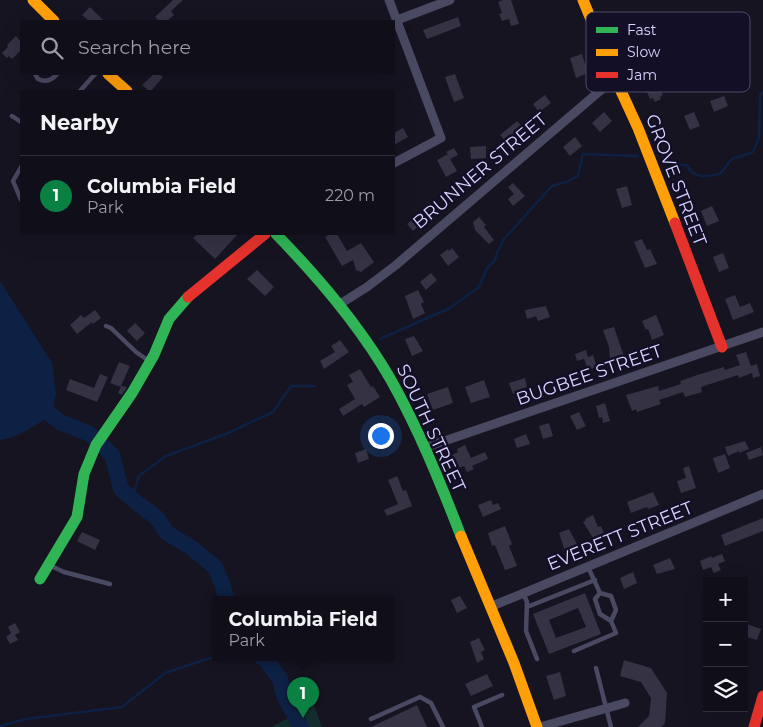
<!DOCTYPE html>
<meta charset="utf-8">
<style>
body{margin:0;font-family:Montserrat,sans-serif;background:#1e1d26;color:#f1f3f6}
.controls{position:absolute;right:15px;bottom:15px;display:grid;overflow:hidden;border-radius:0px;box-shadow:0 5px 20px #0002}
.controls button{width:45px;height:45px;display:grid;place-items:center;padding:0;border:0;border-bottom:1px solid #302f38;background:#100f19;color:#f1f3f6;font:25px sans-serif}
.you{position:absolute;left:380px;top:435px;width:18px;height:18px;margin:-12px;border:4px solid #fff;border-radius:50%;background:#1a73e8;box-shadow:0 0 0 8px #1a73e833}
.badge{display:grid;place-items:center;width:32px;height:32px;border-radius:50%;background:#0b8043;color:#fff;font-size:16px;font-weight:700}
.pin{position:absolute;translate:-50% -41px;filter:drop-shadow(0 1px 2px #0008)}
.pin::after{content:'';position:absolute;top:26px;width:18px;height:15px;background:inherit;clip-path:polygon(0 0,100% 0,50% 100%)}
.popup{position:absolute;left:212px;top:596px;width:182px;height:65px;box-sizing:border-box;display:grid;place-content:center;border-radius:0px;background:#100f19;filter:drop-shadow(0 1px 4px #0005);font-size:16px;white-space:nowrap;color:#9c9ca2}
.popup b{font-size:19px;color:#f1f3f6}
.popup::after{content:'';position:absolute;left:50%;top:100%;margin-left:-10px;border:10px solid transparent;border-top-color:#100f19}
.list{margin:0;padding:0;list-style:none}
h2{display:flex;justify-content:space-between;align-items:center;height:65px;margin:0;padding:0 20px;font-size:21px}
h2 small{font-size:16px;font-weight:400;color:#9c9ca2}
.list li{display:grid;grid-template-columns:32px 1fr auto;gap:15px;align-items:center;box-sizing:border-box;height:80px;padding:0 20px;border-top:1px solid #302f38}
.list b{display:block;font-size:19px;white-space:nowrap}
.list p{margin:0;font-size:16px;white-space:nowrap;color:#9c9ca2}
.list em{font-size:16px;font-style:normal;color:#9c9ca2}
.icon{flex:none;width:28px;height:28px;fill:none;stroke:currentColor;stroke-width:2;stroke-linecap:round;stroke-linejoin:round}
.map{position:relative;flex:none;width:763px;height:727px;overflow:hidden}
.search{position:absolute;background:#100f19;box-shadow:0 5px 20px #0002;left:20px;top:20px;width:375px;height:55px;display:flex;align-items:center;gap:12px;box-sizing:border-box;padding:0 18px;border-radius:0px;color:#9c9ca2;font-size:19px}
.panel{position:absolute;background:#100f19;box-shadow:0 5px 20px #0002;left:20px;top:90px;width:375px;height:145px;border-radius:0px}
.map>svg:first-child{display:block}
.green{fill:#132c2d}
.water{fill:#0d2144}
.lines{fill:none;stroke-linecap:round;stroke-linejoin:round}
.stream{stroke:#0d2144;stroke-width:2.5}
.river{stroke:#0d2144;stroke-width:16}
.building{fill:#343243;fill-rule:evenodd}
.lane{stroke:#4a4962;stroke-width:4.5}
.street{stroke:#4a4962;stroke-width:9}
.fast{stroke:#30b455;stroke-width:11}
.slow{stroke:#ff9f0a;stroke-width:11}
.jam{stroke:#e5322d;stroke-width:11}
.labels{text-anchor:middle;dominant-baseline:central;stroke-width:5;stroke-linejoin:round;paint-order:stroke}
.street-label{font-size:18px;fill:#d9d4ff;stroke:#130f26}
.key{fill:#130f26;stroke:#4e4a67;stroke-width:1}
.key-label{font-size:14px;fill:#d9d4ff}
</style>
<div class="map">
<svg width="763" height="727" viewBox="0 0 763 727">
<rect width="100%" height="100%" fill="#161421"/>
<path class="green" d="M314,705L322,727H271Z"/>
<path class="water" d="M0,281L52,363L56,394L51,415C35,426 19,437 0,440Z"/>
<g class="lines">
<path class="stream" d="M654,151L659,152L669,165H687C694,180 707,176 720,174L732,159L753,152L759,138L760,95L763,92
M380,339L450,308L479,287L487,268L495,260L497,253L504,239L552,186L566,182L578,176L583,154L638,156
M132,499L139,476L166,456L226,434L273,412L291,386H315
M0,726L26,719L122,707L165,673L216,656"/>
<path class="river" d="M34,401L60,422L90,434L112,455L121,489L137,503L156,517L167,533L192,548L215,567L223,586L226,599
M262,657L266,660L280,679L284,695L301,727"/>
</g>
<path class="building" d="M173,0H183L171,11L174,15L167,21H159L155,17Z
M503,0H511L519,24L511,26L509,19L502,21L499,14L502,13L498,2Z
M90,7L104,21H89L82,15Z
M458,17L461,26L427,39L423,30Z
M16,36L21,42V50L12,59L9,56L7,58L2,53L8,47L7,45Z
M582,54L588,73L576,78L570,58Z
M654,72L663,95L660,97L661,99L655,102L653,98L650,99L646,90L653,87L647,76Z
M154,74H159L163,77L151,91H149L142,85Z
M455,74L464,98L454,102L445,77Z
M545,95L551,103L539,112L533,104Z
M724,96L728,106L714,112L710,101Z
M604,112L612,121L600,132L592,123Z
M694,112L700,126L690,130L684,116Z
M517,121L524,129L507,143L500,135Z
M403,128L408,137L394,145V133Z
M575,137L582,146L570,156L563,147Z
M486,146V158L471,159L470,147Z
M454,148L458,155L450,159L457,171L446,177L437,160L448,154L446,152Z
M513,183L525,196L513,206L508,199L514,194L508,187Z
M627,186L632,205L622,208L616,189Z
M712,206L719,221L707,226L701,211Z
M427,207L432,214L413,231L407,224Z
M479,217L486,225L484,227L494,240L489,244L475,230L473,222Z
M198,234H238L215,259L193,238Z
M330,234H337L347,251L361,243L374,262L361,272L356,270L353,260L342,266L325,237Z
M642,239L647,250L650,249L657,264L645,268L634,242Z
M452,248L459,257L448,266L440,255L448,249L449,251Z
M723,253L729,268L719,272L713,257Z
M257,270L274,287L265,296L247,279Z
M431,273L437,280L426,290L420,282Z
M418,290L424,302L421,304L425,313L413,319L405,296Z
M735,295L740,307L750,303L754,312L733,320L725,299Z
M546,306L550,317L538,321L536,316L527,319L525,310Z
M95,310L101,318L93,324L92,322L77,334L70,325L81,315L84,318Z
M656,315L664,335L652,340L648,329L646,330L642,321Z
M135,323L145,333L137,341L127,331Z
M614,327L625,359L614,363L610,359L609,347L603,330Z
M414,336L423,351L412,356L405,339Z
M340,340L349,352L324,369L320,361L335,352L331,346Z
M586,350L588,357L593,355L597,367L588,370L584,359L577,361L575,354Z
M746,352L751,366L757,364L760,376L753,378L752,373L739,378L738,375L701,387L702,392L695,394L685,397L683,392L659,400L661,404L637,412L636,409L632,411L626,395L658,386L659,391L681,384L680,381L697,375L724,367L725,370L740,365L736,355Z
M119,362L130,366L121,386L127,387L122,395L118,393L121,387L110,383Z
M360,369L371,387L373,386L380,397L364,407L362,404L343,416L339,409L355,399L347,385L353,382L349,375Z
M100,374L108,377L97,402L66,390L70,379L94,388Z
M525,378L527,387L522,389V391L513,394L509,383Z
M484,380L490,397L471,403L465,387Z
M448,387L453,403L433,410L427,394Z
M605,403L610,421L603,423L602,417L599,418L596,406Z
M579,412L586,426L577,430L570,416Z
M549,423L553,436L543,439L539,426Z
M384,425L388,435L374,441L370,432Z
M526,434L530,444L517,448L514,439Z
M745,441L749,449L739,453V451L728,456L725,447Z
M465,445L471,458L485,452L488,459L472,466L474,469L467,472L464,466L458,468L452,455L458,452L457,449Z
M761,447L763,455L749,460L746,453Z
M366,449L369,459L358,463L355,453Z
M725,454L730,468L718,473L713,458Z
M689,466L696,488L681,493L677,481L686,478L683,468Z
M397,476L403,491L406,490L412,506L387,516L384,510L398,504L388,480Z
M653,492L659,505L648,509L647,507L631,513L627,502Z
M491,500L493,505L498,503L501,509L483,517L478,505Z
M593,515L598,527L601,526L606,538L596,543L583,522L586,520L585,519Z
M763,518V531L725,546L721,535Z
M505,526L512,544L509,546L517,566L505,570L495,545L492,546L488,533Z
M569,529L579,548L566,554L559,533Z
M82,532L100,540L95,550L77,541Z
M722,554L725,561L718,564L721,570L714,573L711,567L703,570L700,561L711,556L712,558Z
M670,558L675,569L657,574L653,565Z
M633,572L637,583L624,589L620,578Z
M585,593L601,634L549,654L533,614ZM578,608L586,627L556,638L549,620Z
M460,596L467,608L457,613L451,600Z
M15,623L20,632L15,635L18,640L10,644L6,637L11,633L8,627Z
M744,623L761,629L757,640L744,636Z
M479,638L485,650L481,652L484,659L477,663L470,642Z
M624,660L651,668L667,693L665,723L661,727H638L649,716L651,698L641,682L620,676Z
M560,672L566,696L554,700L546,676Z
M487,674L493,686L471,696L465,684Z
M417,705L427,727H371Z"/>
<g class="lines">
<path class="lane" d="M35,74L38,79C46,83 52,80 57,74
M80,91L95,74
M12,116L21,122
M21,167L13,181L21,200
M106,326L111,328L136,352L149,361
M49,565L64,572L110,584
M588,567L600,593
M523,593L527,602L526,631L537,659
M600,593L611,596L616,610L611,621
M527,607L595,580
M574,651L616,633L611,621L600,614L595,599L600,593
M596,668L611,727
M371,719L420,697L431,703L443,727
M482,727L474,707L502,695"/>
<path class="street" d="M389,0L441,138L394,163
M397,20L450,0
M340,304L367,287L396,265L615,78
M424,448L763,332
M490,607L763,494
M540,727L625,703"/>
<path class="fast" d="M276,234C319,278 360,326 391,380C419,430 440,482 461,536
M40,579L77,517L84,474L96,445L132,393L154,355L169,319L188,297"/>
<path class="slow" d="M33,0L54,21
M583,0L615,78L638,128L675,223
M108,74L127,91
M461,536L514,663L537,727"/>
<path class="jam" d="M675,223L722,347
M188,297L265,234
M754,727L763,696"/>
</g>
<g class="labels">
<g class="street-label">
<text transform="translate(480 171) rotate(-40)">BRUNNER STREET</text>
<text transform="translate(676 180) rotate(69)">GROVE STREET</text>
<text transform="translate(589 375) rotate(-19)">BUGBEE STREET</text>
<text transform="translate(431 428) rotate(65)">SOUTH STREET</text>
<text transform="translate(620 536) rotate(-22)">EVERETT STREET</text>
</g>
</g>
<rect x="586" y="12" width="164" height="80" rx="8" class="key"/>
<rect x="596" y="27" width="22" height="6" fill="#30b455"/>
<rect x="596" y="49" width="22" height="7" fill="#ff9f0a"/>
<rect x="596" y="72" width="22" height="6" fill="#e5322d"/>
<g class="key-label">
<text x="627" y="35">Fast</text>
<text x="627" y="57">Slow</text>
<text x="627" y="80">Jam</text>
</g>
</svg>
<div class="controls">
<button>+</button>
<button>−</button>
<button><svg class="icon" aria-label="layers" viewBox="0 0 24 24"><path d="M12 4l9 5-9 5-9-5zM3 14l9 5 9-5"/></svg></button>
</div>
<div class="you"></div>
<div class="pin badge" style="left:303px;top:718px">1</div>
<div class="popup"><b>Columbia Field</b>Park</div>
<div class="search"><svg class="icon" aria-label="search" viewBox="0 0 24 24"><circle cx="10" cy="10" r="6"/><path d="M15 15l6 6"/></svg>Search here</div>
<section class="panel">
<h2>Nearby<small></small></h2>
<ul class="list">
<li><span class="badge">1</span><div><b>Columbia Field</b><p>Park</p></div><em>220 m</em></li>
</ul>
</section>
</div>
